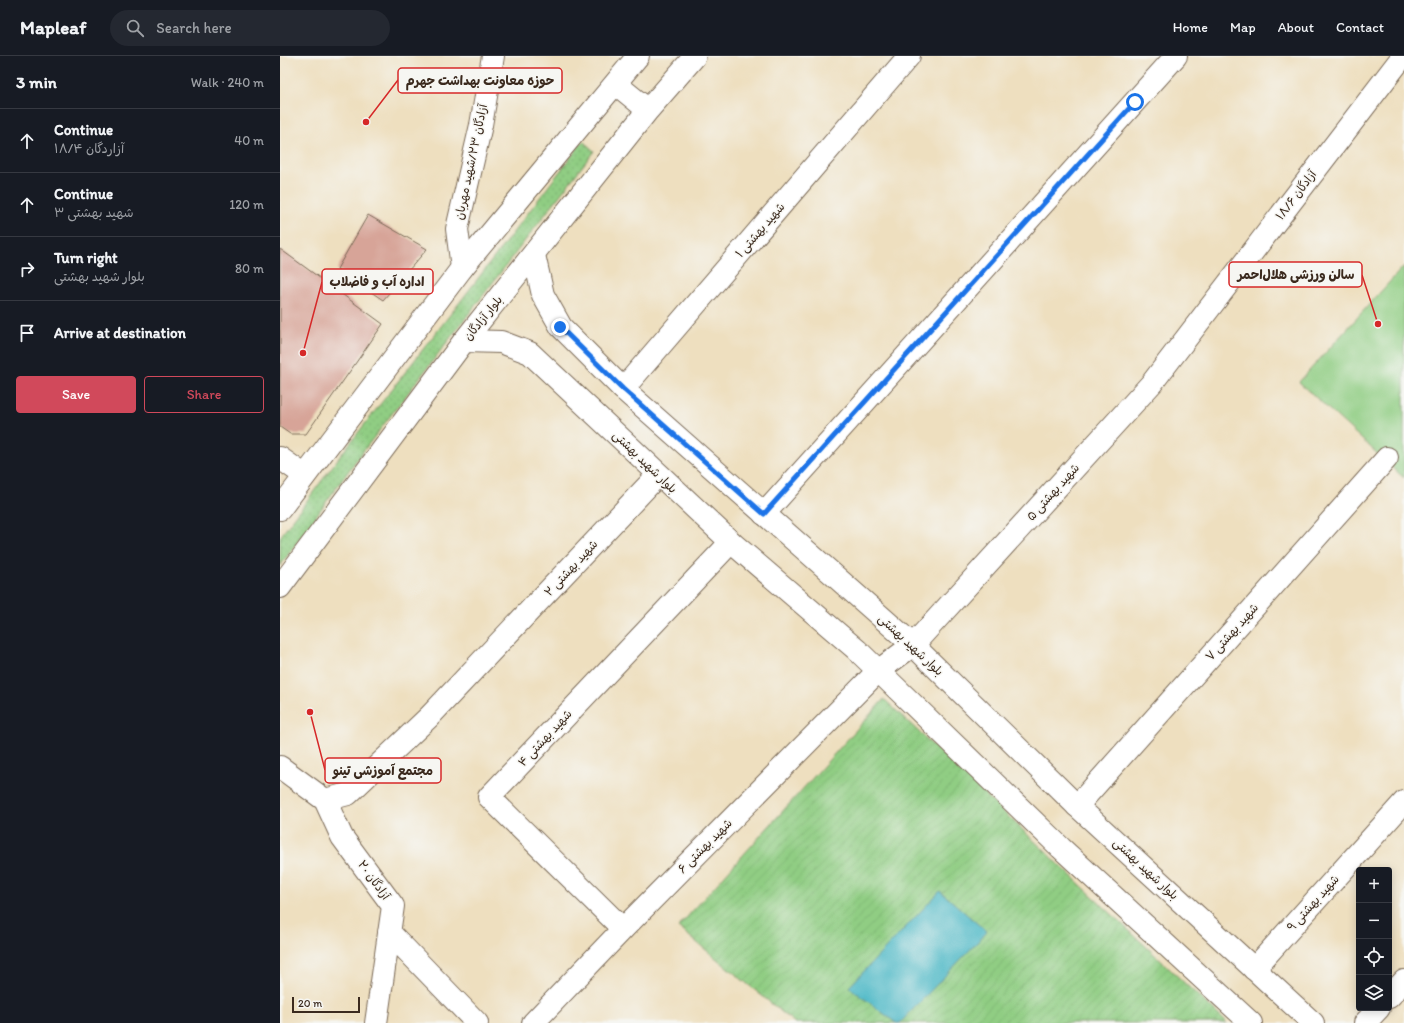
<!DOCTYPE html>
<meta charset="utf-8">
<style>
body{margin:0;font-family:Itim,"Playpen Sans Arabic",sans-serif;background:#242831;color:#f1f3f6}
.controls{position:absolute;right:12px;bottom:12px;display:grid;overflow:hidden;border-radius:4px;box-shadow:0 2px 10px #0003}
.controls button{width:36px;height:36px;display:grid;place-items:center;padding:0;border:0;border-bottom:1px solid #363941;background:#171b24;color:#f1f3f6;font:20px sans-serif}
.scale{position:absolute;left:12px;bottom:10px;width:68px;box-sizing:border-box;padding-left:4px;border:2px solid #3b2a1e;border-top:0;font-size:11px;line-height:14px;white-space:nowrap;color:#3b2a1e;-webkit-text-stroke:3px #f6f6f2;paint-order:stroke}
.stop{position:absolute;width:12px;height:12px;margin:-9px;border:3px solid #1a73e8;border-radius:50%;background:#fff}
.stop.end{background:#1a73e8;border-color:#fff;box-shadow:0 1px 4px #0008}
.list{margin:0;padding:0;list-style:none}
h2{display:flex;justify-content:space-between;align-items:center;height:52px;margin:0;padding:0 16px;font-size:17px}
h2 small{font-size:13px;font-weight:400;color:#9ea1a6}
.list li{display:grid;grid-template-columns:26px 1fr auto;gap:12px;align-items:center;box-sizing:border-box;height:64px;padding:0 16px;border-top:1px solid #363941}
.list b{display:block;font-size:15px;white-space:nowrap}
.list p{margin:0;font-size:13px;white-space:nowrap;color:#9ea1a6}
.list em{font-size:13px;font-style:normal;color:#9ea1a6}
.actions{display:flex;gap:8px;padding:12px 16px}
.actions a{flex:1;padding:9px 0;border:1px solid #d1495b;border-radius:4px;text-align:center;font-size:14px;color:#d1495b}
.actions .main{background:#d1495b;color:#fff}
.icon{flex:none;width:22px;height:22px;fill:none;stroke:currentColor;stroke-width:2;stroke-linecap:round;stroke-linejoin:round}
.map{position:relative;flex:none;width:1124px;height:967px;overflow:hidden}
header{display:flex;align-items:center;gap:24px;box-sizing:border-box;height:56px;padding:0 20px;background:#171b24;border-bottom:1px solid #363941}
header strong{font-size:19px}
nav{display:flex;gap:22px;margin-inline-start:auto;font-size:14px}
.search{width:280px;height:36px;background:#242831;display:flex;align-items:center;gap:10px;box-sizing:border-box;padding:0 14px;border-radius:22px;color:#9ea1a6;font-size:15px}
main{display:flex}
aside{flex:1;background:#171b24}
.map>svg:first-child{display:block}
.grass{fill:url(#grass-dots);stroke:#667c50}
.park{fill:#90cd83;stroke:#667c50}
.garden{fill:url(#garden-furrows);stroke:#667c50}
.water{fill:#4ab7c6;stroke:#427072}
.building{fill:#d7a498}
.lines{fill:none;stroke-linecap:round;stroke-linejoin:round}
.minor-casing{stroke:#7a6956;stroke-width:24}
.secondary-casing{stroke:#7a6956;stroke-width:24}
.primary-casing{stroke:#7a6956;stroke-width:24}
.minor{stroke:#fff;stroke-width:22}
.secondary{stroke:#fff;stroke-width:22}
.primary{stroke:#fff;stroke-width:22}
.route{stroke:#1a73e8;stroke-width:5}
.labels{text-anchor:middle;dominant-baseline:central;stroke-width:3;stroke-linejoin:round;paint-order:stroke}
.street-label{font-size:12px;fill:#3b2a1e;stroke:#f6f6f2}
.leader{fill:none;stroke:#d62828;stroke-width:1.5}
.callout-dot{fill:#d62828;stroke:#f6f6f2;stroke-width:1.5}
.callout{fill:#f6f6f2;stroke:#d62828;stroke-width:1.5}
.callout-label{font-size:13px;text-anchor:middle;font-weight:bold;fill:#3b2a1e}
</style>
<header>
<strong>Mapleaf</strong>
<div class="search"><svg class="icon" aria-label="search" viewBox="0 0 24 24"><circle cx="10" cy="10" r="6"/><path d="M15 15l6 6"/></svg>Search here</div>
<nav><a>Home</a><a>Map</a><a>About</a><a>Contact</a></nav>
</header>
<main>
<aside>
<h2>3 min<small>Walk · 240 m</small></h2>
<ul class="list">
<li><svg class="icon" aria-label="ahead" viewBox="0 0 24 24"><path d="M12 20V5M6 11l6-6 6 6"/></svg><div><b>Continue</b><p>آزاردگان ۱۸/۴</p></div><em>40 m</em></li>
<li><svg class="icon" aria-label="ahead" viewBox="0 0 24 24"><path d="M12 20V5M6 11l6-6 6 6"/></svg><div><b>Continue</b><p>شهید بهشتی ۳</p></div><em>120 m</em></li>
<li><svg class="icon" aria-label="right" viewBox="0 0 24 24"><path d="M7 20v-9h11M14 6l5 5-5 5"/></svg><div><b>Turn right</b><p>بلوار شهید بهشتی</p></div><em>80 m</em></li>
<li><svg class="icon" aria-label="arrive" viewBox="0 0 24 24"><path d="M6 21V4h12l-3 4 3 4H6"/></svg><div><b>Arrive at destination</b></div></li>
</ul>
<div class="actions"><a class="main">Save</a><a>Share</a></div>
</aside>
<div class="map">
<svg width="1124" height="967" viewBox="0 0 1124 967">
<defs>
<pattern id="grass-dots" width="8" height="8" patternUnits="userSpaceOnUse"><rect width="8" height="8" fill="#90cd83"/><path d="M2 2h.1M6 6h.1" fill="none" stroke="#7db071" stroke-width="1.8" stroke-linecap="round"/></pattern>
<pattern id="garden-furrows" width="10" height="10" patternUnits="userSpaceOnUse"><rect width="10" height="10" fill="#90cd83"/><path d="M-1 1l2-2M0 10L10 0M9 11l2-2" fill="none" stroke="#7db071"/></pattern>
</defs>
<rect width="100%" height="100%" fill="#f6f6f2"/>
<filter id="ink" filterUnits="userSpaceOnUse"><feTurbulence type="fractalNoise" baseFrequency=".025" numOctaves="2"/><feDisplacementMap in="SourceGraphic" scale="8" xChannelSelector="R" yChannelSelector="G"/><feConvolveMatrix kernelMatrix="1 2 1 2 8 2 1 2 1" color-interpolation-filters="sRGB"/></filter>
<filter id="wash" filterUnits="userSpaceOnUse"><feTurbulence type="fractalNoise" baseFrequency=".012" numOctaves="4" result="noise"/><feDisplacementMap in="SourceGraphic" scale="16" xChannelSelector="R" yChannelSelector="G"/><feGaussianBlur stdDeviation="0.9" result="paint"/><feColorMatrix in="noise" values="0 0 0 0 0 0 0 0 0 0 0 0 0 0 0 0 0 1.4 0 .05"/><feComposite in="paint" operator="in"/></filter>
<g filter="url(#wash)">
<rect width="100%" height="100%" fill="#eedfbf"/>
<path class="grass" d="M303,85L314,95L75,406L0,510V481L63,396L183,242Z"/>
<path class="park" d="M1124,210V422L1019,326Z"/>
<path class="garden" d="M604,643L947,967H515L398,871Z"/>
<path class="water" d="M660,835L707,876L620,967H616L569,931Z"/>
<g id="blocks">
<path class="building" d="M88,159L147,193L103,244L57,213Z
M0,193L103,268L26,378H10L0,371Z"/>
</g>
</g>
<g filter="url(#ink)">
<use href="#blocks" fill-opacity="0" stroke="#7a6956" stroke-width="1"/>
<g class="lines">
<g class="minor-casing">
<path id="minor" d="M182,212L177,173L201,69L213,0
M343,333L629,0
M0,402L24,419
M484,458L896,0
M633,589L872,327L1123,0
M0,711L45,744L62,781L113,850L96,967
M45,744L68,738L149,661L378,419
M797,750L1107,402
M343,873L209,741L451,486
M109,876L197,967
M974,913L1124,746
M1109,941L1124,925
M253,967L343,873L598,615
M1085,967L1099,952"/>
</g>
<g class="secondary-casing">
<path id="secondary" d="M254,199L263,239L281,271L343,333L633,589L797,750L1033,967
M184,285L221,286L250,297L451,486L577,594L781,792L971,967
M598,615L633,589"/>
</g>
<g class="primary-casing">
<path id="primary" d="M336,28L368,54
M0,453L182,212L358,0
M0,531L184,285L368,54L415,0"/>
</g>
<use href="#minor" class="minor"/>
<use href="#secondary" class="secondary"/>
<use href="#primary" class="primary"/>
</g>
</g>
<g class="lines" filter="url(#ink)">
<path class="route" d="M280,271L343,333L484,458L855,46"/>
</g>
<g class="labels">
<g class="street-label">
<text transform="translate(191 106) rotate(-78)">آزادگان ۲۳/شهید مهربان</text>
<text transform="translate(1016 139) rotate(-53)">آزادگان ۱۸/۶</text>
<text transform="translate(480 174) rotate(-49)">شهید بهشتی ۱</text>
<text transform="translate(203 262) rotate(-51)">بلوار آزادگان</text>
<text transform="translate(365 406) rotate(44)">بلوار شهید بهشتی</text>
<text transform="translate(773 436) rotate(-48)">شهید بهشتی ۵</text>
<text transform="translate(291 512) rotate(-47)">شهید بهشتی ۲</text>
<text transform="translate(952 576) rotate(-48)">شهید بهشتی ۷</text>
<text transform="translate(631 589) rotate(43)">بلوار شهید بهشتی</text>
<text transform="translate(265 682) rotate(-47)">شهید بهشتی ۴</text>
<text transform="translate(425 790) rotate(-45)">شهید بهشتی ۶</text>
<text transform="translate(866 813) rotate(43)">بلوار شهید بهشتی</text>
<text transform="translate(94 824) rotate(54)">آزادگان ۲۰</text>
<text transform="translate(1033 847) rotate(-48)">شهید بهشتی ۹</text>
</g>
</g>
<path class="leader" d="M86 66L118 24M1098 268L1082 219M23 297L42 226M30 656L45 714"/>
<g class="callout-dot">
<circle cx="86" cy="66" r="4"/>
<circle cx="1098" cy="268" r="4"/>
<circle cx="23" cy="297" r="4"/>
<circle cx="30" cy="656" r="4"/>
</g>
<g class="callout">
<rect x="118" y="12" width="164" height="25" rx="4"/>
<rect x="949" y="206" width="133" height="25" rx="4"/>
<rect x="42" y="213" width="111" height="25" rx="4"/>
<rect x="45" y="702" width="116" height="25" rx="4"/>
</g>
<g class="callout-label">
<text x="200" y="29">حوزه معاونت بهداشت جهرم</text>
<text x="1016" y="223">سالن ورزشی هلال‌احمر</text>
<text x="97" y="230">اداره آب و فاضلاب</text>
<text x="103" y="719">مجتمع آموزشی تینو</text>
</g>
</svg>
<div class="controls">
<button>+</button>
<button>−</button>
<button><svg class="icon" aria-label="locate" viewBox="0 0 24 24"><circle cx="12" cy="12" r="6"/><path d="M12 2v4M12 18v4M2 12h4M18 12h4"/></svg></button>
<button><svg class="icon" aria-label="layers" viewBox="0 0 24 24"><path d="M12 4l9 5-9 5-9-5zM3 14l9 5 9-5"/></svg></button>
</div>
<div class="scale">20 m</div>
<div class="stop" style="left:855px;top:46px"></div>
<div class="stop end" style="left:280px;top:271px"></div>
</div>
</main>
